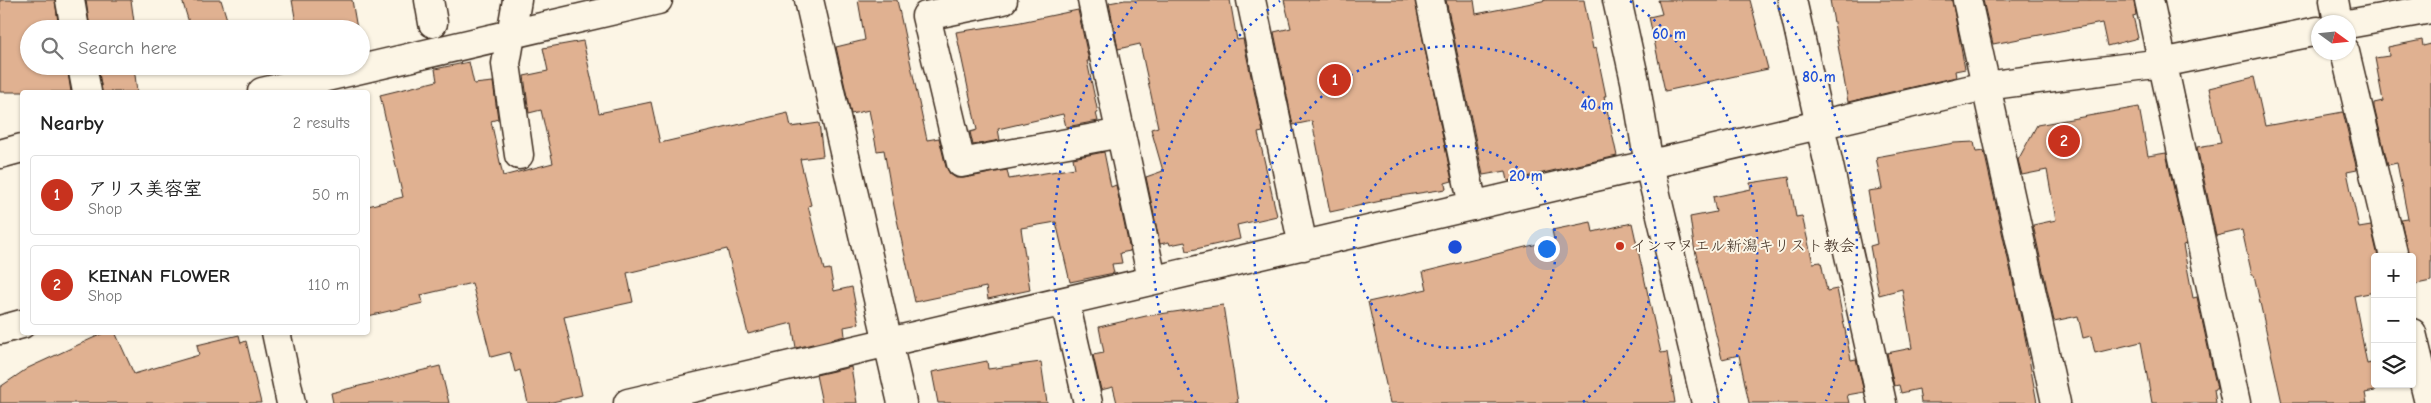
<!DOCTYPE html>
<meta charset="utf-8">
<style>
body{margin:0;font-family:"Comic Neue","Klee One",sans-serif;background:#f2f2f2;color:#222}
.controls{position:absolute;right:15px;bottom:15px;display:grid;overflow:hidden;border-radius:5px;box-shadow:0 1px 4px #0004}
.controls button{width:45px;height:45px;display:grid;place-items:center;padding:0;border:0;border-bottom:1px solid #e0e0e0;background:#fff;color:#222;font:25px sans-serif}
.compass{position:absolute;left:2311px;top:15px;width:45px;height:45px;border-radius:50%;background:#fff;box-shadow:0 1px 4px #0004;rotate:105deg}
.you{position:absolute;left:1546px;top:248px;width:18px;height:18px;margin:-12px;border:4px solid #fff;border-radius:50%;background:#1a73e8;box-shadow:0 0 0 8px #1a73e833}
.badge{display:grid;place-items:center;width:32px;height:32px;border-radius:50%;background:#c8321e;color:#fff;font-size:16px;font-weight:700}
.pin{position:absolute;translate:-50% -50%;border:2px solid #fff;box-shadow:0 1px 5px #0006}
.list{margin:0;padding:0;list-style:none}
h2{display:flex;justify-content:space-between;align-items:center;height:65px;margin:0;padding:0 20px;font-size:21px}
h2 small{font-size:16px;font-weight:400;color:#767676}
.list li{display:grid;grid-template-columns:32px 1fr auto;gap:15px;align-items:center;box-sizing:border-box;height:80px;margin:0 10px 10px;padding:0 10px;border:1px solid #e0e0e0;border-radius:5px}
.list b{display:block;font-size:19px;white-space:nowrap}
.list p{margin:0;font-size:16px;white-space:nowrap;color:#767676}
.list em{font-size:16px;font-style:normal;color:#767676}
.icon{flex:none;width:28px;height:28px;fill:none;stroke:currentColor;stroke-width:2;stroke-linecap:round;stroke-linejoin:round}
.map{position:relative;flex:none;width:2431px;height:403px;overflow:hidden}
.search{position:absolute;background:#fff;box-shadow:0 1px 4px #0004;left:20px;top:20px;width:350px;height:55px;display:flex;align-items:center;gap:12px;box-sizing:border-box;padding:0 18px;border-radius:28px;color:#767676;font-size:19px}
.panel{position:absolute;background:#fff;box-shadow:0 1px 4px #0004;left:20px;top:90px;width:350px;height:245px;border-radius:5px}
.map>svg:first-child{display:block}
.building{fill:#e0b191;stroke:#3b2a1e}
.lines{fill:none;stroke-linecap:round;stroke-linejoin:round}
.minor-casing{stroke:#3b2a1e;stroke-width:31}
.minor{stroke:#fcf5e5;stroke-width:28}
.ring{fill:none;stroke:#1d4ed8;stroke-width:2.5;stroke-dasharray:2.5 5}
.poi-dot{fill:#c8321e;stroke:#fcf5e5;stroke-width:2}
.labels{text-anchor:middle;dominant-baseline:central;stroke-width:4;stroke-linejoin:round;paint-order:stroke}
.poi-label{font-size:16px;fill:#3b2a1e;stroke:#fcf5e5;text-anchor:start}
.centre{fill:#1d4ed8;stroke:#fcf5e5;stroke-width:2.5}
.ring-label{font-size:15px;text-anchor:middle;font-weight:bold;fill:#1d4ed8;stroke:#fcf5e5;stroke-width:4;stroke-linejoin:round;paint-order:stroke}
</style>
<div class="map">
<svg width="2431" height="403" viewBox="0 0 2431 403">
<rect width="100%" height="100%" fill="#fcf5e5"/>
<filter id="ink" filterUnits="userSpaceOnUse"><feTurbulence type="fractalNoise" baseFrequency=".02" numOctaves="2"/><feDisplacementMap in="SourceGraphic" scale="10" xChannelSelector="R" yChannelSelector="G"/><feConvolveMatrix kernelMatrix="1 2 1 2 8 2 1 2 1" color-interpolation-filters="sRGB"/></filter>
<g filter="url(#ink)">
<path class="building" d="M0,0H55L59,29H29V66H67L71,92H0Z
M86,0H131L135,29H90Z
M182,0H221L230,29H191Z
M292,0H352L357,29H297Z
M858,0H897L927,140L939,138L946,167L950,174L956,178H964L1007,170L1009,179L1075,168L1073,158L1104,152L1111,187L1116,185L1130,251L1120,253L1122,263L1112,264L1114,273L1070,282L1056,222L1021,228L1030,290L988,299L986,287L915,302L894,206L884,150L877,151L869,110L851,114L836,47L865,40Z
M1125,0H1230L1237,40L1243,39L1263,132L1258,133L1277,216L1237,225L1240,239L1187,251L1185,242L1170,245L1169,242L1160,244L1146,177L1163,171L1151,129L1158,127L1140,44L1118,49L1109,3Z
M1284,0H1415L1452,181L1445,183L1446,189L1380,199L1381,201L1330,212L1312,121L1293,125L1274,32L1291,28Z
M1446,0H1474L1476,14L1547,0H1584L1593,49L1596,48L1606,96H1604L1617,156L1508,181L1506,171L1483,175Z
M1658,0H1750L1768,69L1665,91L1649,17L1662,14Z
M1830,0H1952L1965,69L1955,71L1956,77L1848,102Z
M1983,0H2134L2136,15L2133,16L2138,38L2107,46L2102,23L1993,44Z
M1078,10L1089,61H1087L1098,113H1096L1098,121L1066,127L1063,114L998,129L1000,140L973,145L970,132L977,130L956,32L1016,23Z
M2422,40L2423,46L2431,44V281L2412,285V257H2409L2401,220L2408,219L2397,163L2388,165L2374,107V103L2383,101L2375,58L2389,56L2388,47Z
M583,41L599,113L651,102L660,143L788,113L791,127L819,123L823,156L800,159L811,205L808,206L824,270L830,269L834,291L852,287L859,324L844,327L845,336L796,348L792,323L748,334L727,249L627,273L633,302L564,317L582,395L548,403H528L520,370L515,372L510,352L491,357L472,283L421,295L423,303L368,316V206L403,197L380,95L437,81L435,69L469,62L474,84L493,82L498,119L491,121L503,176L553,163L541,110L529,113L524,76L548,71L543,48Z
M98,66H134L137,92H102Z
M2254,77L2265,126L2343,112L2357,170L2347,172L2359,228L2371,226L2378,257H2375V292L2354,296L2367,364L2375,362V391L2365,393L2367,403H2282L2254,275H2252L2242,230L2216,236L2197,147L2221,143L2209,88Z
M2139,107L2148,156L2166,153L2186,244L2183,245L2193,298L2197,297L2217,389H2214L2216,403H2152L2141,342L2095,353L2091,336L2083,338L2078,316L2054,321L2033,225L2056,220L2047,170L2022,175L2018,160L2037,125Z
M1974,142L1976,152L1984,151L2024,331L2037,403H1921L1919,389L1901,393L1899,385L1894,386L1887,353L1912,348L1902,289L1879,295L1870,246L1877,244L1868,191L1882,189L1876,157L1954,143Z
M1789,177L1796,217L1802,216L1813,263L1821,262L1827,291L1837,289L1851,360L1856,359L1864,392L1847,395L1849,403H1749L1739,355L1722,359L1694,246L1690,217L1716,212L1713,197L1751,189L1750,183Z
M1591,222L1593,232L1632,223L1661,353L1667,352L1675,403H1390L1368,302L1427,289L1423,272L1554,240L1552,230Z
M1223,305L1238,403H1117L1113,387L1101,390L1093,355L1104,353L1099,327L1146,316Z
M106,332H115L134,374L199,355L197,345L239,335L241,343L246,341L261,403H0V387L28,368Z
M987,361L988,369L1041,362L1047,403H938L932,372Z
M440,366L449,403H333L331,393Z
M851,367L857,403H822L816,375Z"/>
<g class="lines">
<g class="minor-casing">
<path id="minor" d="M70,0L75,29
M429,0L433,23
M517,0L506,64L519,155
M809,0L902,403
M1003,0L926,16L961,163L1121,133
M1092,0L1152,279
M1251,0L1303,246
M1430,0L1473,206
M1617,0L1635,81L1649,165L1706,403
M1792,0L1882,403
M1967,0L2056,403
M2149,0L2236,403
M2334,0L2338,22
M2348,24L2431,9
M2345,52L2394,257
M82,66L87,92
M262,92L658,0
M0,154L22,148
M1065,302L1088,403
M0,330L22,324
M276,332L291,403
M2412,333L2429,403
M628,403L1985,86L2162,63L2318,31"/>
</g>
<use href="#minor" class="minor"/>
</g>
</g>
<g class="ring">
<circle cx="1455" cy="247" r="101"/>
<path d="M1327 402A201 201 0 1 1 1583 402"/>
<path d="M1196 403A302 302 0 0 1 1280 1M1630 1A302 302 0 0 1 1714 403"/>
<path d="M1084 401A402 402 0 0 1 1136 2M1774 2A402 402 0 0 1 1826 401"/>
</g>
<circle class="poi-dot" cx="1620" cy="246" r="5"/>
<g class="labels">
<g class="poi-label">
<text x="1630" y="246">インマヌエル新潟キリスト教会</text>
</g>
</g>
<circle cx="1455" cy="247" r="8" class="centre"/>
<g class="ring-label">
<text x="1669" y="39">60 m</text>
<text x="1819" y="82">80 m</text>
<text x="1597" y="110">40 m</text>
<text x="1526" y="181">20 m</text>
</g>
</svg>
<div class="controls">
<button>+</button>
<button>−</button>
<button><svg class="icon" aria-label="layers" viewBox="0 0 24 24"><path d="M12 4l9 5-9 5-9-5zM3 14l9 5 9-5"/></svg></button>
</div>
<svg class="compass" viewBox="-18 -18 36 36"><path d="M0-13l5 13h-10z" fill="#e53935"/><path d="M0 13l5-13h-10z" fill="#767676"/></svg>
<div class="you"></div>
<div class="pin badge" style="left:1335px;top:80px">1</div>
<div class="pin badge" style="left:2064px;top:141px">2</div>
<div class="search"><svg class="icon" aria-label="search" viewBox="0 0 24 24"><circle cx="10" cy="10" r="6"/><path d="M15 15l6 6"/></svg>Search here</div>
<section class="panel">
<h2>Nearby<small>2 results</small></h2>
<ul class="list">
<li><span class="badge">1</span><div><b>アリス美容室</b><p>Shop</p></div><em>50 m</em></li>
<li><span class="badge">2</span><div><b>KEINAN FLOWER</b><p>Shop</p></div><em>110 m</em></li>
</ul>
</section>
</div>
